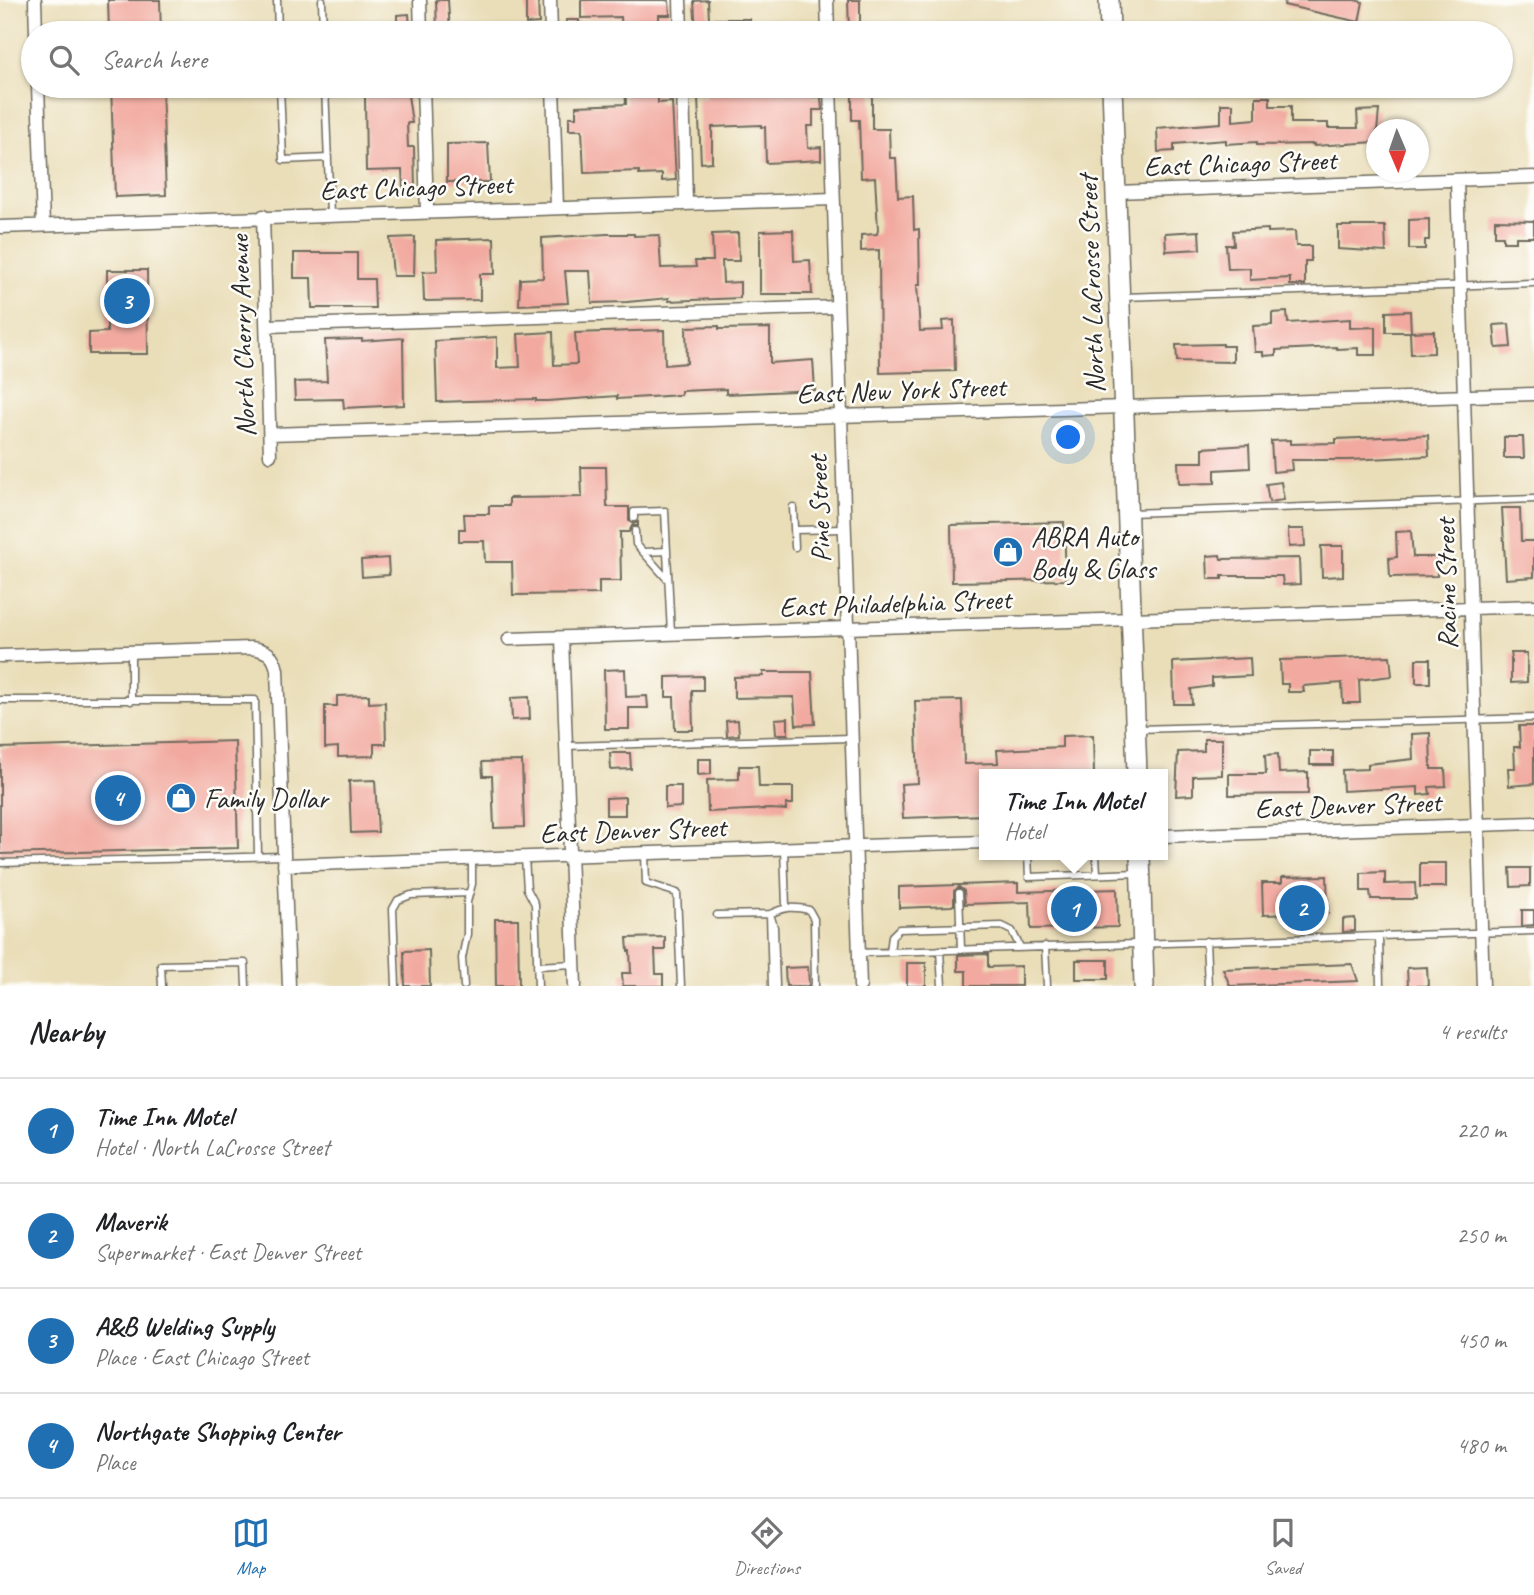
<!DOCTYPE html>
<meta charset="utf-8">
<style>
body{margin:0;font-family:Caveat,sans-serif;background:#f6f6f6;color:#202124}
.compass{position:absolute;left:1366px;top:119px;width:63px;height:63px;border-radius:50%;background:#fff;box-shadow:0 2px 5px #0004;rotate:178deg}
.you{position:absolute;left:1069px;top:438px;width:24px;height:24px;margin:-18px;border:5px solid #fff;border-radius:50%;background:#1a73e8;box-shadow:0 0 0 10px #1a73e833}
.badge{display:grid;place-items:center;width:46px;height:46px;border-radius:50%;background:#1f6fb2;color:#fff;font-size:23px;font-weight:700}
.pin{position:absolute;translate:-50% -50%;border:4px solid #fff;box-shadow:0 2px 7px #0006}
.popup{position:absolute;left:979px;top:769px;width:189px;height:91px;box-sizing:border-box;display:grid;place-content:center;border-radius:0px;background:#fff;filter:drop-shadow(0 2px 5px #0005);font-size:23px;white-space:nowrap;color:#757577}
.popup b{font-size:26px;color:#202124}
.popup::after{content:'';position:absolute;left:50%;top:100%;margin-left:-14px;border:14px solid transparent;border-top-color:#fff}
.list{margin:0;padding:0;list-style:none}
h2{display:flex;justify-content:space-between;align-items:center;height:91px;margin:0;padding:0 28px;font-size:30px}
h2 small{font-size:23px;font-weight:400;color:#757577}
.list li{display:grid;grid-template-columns:46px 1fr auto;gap:21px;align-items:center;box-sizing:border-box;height:105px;padding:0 28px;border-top:2px solid #e0e0e0}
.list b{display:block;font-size:26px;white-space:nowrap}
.list p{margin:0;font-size:23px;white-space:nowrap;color:#757577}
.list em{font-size:23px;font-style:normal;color:#757577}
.icon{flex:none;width:38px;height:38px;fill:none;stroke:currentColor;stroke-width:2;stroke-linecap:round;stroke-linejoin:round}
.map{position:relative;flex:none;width:1534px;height:986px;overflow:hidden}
.search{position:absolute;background:#fff;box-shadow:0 2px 5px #0004;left:21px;right:21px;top:21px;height:77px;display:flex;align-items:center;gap:18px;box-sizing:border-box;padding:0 24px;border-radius:38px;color:#757577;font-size:26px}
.sheet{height:511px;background:#fff}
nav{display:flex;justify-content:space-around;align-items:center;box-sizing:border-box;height:98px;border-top:2px solid #e0e0e0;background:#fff;font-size:19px;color:#757577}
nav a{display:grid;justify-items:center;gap:4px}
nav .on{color:#1f6fb2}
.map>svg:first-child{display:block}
.building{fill:#f2aaa0}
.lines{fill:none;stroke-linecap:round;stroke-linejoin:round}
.service-casing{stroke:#6e6a5d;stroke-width:9}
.minor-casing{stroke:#6e6a5d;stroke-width:15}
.secondary-casing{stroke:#6e6a5d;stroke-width:22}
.service{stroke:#fff;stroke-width:6}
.minor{stroke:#fff;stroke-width:12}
.secondary{stroke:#fff;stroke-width:19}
.labels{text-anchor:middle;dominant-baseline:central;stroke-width:5;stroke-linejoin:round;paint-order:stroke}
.street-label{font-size:28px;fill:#2b2b2b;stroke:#fdfcf7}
.poi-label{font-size:28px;fill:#2b2b2b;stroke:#fdfcf7;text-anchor:start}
</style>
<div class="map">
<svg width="1534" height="986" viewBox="0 0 1534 986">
<rect width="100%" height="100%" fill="#fdfcf7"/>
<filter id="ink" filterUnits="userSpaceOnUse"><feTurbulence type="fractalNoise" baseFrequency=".0143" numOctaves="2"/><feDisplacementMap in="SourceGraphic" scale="14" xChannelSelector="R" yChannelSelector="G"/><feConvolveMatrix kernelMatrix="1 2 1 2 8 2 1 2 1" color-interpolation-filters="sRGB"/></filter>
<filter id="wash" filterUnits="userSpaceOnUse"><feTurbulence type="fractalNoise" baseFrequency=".00686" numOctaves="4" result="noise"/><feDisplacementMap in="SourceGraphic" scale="28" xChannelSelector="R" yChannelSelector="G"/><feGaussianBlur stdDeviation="1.57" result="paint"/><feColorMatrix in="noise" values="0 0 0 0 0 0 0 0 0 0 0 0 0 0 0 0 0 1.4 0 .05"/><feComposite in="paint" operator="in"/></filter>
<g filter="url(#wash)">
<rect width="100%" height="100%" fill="#eadeb9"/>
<g id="blocks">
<path class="building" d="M108,0H160L161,33H109Z
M436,0H448L450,33H437Z
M526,0H538L539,23L526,24Z
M581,0H665L669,1L670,15H659V30L622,31L621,17L581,18Z
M708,0L709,19H750V30H710V33H696L694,1Z
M848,0H860V33H849Z
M1285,0H1354L1363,2L1359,22L1284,5Z
M409,14L410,27H397V15Z
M566,20H579V32L566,33Z
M111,86H162L166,195L115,197Z
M658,86V103L672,102L676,180L662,181V174L639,175V171L584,173L582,130H569V117H576V106L626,104L625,87Z
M706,86H812V97H821L822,110H813V126H807L808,148L821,147V160L766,163L765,127H761V125L712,127V162L701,163L698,98H706Z
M852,86H872V129H889L890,158H896L898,197L913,196L914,230L919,229L920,285H917L920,331L943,330L942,321L954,320L955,371L880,373L879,250L861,251V235L877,234L878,230L875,177L861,178L859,120H852Z
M408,95L412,123H407L408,147H414L415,188H403L402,170L366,171L365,96Z
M1256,97H1270V106H1291V123H1328V128H1358L1357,111L1379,110L1376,142L1314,146V144L1257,145V142L1226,144V140L1174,144V151L1158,152L1157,128L1221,123V104H1233V121L1256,119Z
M488,143L490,182H447V144Z
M1429,219V240H1425V249H1409V220Z
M1495,220L1534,221V237H1516V242H1503V236H1495Z
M1338,226H1385L1386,252L1338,249Z
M1268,229V232L1295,231L1296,246H1311V261H1305V285H1290V278L1250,280V268L1228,269L1226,245H1234L1233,231Z
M793,230L794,261L810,260L812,294H760V231Z
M1199,231L1200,249L1166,251L1165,233Z
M738,233L739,261H722L723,283L740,282V298L669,301V298L627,302L592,303L590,271H565L568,303L519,305L520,279L543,278L542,238L607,234H634V236L659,235L661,268L696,267L695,261H713L712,234Z
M415,237L414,276H393L390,238Z
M494,238L495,274H480V300L424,301L423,272L437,271L436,240Z
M294,253H357V279H374L375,308H312L311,278H294Z
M107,270H147L148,354H89V333L107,332Z
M1410,311L1411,332H1386V312Z
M1287,312L1288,323L1350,319V328L1376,327V355H1358V348L1337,349L1336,347L1276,350V355L1263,356V352H1255L1253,326L1272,325V313Z
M1509,324L1511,347L1496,348L1494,325Z
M719,326V329L770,328V363L813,360L815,390L726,394V389L681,391V395L617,399V396L547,401H536V399L437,402L435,341L497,337V368L520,367L518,334L553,332L554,365L577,364L575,333L664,330L665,365L687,363L686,327Z
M1434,331V353L1411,354L1410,332Z
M403,338L404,405L344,408L343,399L295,400L294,382L327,381L325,340L362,339V341Z
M1223,344V346H1233V362L1177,361L1176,345Z
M1428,435L1429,456L1349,460H1291L1292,470L1273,472L1271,441L1290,440V444L1336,443V439Z
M1504,437H1523L1524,458H1504Z
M1249,445L1250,468L1215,470V483L1179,484L1178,462H1203V448Z
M581,467H606L607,507H629V520L633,524L638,522V526H632L629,532H620L621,581H599V594L513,595L512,562H485L484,541H459V529H465L464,514H489V506H509V498L582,497Z
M1281,482L1284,500L1269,502L1266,484Z
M1502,508H1520L1521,541H1534V577L1506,579Z
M1064,522L1066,580L952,582L951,525Z
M1288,529H1304L1305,546L1289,547Z
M1411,531L1413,557H1436L1437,576L1390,577L1389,558L1397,557L1396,532Z
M1321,546H1343V576L1322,577Z
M1220,555L1221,559L1299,558L1300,584L1283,585L1282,576H1222V579H1208L1207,556Z
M388,558L389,575L362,577L361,560Z
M1511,653H1527V682L1511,683Z
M1390,656L1392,676L1359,680L1360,703H1343L1342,683L1303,686L1304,692H1288V684H1281L1280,660Z
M1250,658L1251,676L1212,678V686L1191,689L1192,704H1174L1173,662Z
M1416,659H1430V683H1416Z
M625,669L626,697L647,696L648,708H629V729H605L604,670Z
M763,672H812L815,724L796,725L794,697L734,698V677L763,676Z
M703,676V690H692L693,730H675L674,697H666V677Z
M369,695V703L385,702L386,744H374V756L338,757V747L325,748V706H337V696Z
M529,697L530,719L512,720L511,698Z
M962,700L964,764L998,763L997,750L1062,747V736L1093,735L1094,774H985V815L903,818L901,784L918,783L915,701Z
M788,718V734H776L775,719Z
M738,720L739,735L727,736L726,721Z
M1519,726H1534V784L1509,786L1508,768H1515L1514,747H1520Z
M1430,733L1431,769H1445L1446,786L1429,787L1430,794L1418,795V787L1343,791L1342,770L1368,769V764L1413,759L1412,734Z
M1204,739H1222V775L1193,776V795L1176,796L1178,752L1204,751Z
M235,741L238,848L0,854V748Z
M1310,751H1333V765H1310Z
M610,753H630L631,769L611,770Z
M1278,754L1279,773L1308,772V794L1229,795V774H1266L1265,755Z
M698,759H711V774L698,775Z
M522,761L524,827L494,828L492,776H483L482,762Z
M739,766H758L759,787H793V804H786V810L770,809L708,812L707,780L739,779Z
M375,780L378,832L351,833L349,781Z
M665,786H681V807L665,808Z
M625,797V815H606V798Z
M1420,863H1446V887H1420Z
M1510,868H1530V886L1511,887Z
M1385,872V884L1415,883L1416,899H1371L1370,891H1361V873Z
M1327,876L1328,913L1311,914L1312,919L1297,920V914L1263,915L1262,883H1282V877Z
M1018,883V892L1117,889L1118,927L1031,929L1030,902L965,904L964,891L959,887L954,891V905L951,906L899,908V887Z
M1522,910H1534V925L1522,926Z
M1355,918V931L1343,932V919Z
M495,919H518L519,986H496Z
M665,937V950H655L656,974H663V986H623L622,973H631L630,951H628L627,938Z
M429,950L430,986H405L404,951Z
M988,954V967L1021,966V986H966V971H958V955Z
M1076,960H1108V979H1076Z
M907,963H926V986H907Z
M1352,964L1358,981L1230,986L1223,969Z
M808,967L809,986H786L785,968Z
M1427,967L1428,986H1408L1407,968Z"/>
</g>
</g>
<g filter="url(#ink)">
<use href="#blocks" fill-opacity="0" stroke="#6e6a5d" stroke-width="2"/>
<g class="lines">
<g class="service-casing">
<path id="service" d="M277,0L278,33
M322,0L323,33
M280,86L283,160L328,158
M325,86L330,214
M1123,297L1534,283
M793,507L795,547
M1130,513L1534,499
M634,518V512L665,511L671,634
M794,530L844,529
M635,531L636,544L668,580
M644,552L667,551
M131,652V701
M0,700H255L258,856
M1137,729L1534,718
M565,746L851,738
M784,849L786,906
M645,854L646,883L677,893L681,986
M1028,855L1029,877L1138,873
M1096,855L1097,874
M525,858L527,889L535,904L538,986
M0,863L283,856
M959,893L961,949
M717,915L770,914L774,927L776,986
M1379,936L1380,986
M1206,941L1208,986
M1045,946L1047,986
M940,950L942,986
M890,952L892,936L899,929L1002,926L1012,931L1020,947
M859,953L1534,931
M537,966L574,964
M162,986L161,965L245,963L246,986
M396,986L393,909L398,900L411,895L469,893
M464,986L462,958L467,934V902L472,884V860
M772,986L770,914C785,907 792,906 809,910L814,919L815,986"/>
</g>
<g class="minor-casing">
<path id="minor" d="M35,0L36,33
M420,0L421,33
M550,0L551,33
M680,0L681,33
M827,0L828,33
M38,86L43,225
M423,86L427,211
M553,86L557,207
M683,86L686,203
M830,86L860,986
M1457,180L1483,986
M1116,192L1534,177
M263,216L270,455
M0,227L833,199
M267,326L837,307
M270,434L1534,394
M562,638L575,986
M509,639L1534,606
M0,656L251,648C266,650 274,654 277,670L289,986
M1163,836L1534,823
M284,865L985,842"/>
</g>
<g class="secondary-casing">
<path id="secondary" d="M1109,0L1110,33
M1112,86L1137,774
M1140,855L1144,986"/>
</g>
<use href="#service" class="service"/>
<use href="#minor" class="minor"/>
<use href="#secondary" class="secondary"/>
</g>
</g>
<defs>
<g id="shop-disc" transform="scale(1.575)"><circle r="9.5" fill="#1f6fb2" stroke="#fdfcf7"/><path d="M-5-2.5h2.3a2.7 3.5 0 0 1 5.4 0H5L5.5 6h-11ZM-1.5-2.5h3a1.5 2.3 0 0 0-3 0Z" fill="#fff"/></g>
</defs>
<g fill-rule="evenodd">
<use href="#shop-disc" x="1008" y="552"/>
<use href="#shop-disc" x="181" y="798"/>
</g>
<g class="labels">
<g class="street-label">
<text transform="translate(1240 163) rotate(-2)">East Chicago Street</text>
<text transform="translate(416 187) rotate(-2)">East Chicago Street</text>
<text transform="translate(1091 284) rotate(-92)">North LaCrosse Street</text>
<text transform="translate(242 336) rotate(-92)">North Cherry Avenue</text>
<text transform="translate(901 390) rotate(-2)">East New York Street</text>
<text transform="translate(819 509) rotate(-92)">Pine Street</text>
<text transform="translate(1446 584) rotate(-91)">Racine Street</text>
<text transform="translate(895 603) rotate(-2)">East Philadelphia Street</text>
<text transform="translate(1348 805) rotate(-2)">East Denver Street</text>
<text transform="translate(633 830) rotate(-2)">East Denver Street</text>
</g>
<g class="poi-label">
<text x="1031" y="536">ABRA Auto<tspan x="1031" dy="32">Body &amp; Glass</tspan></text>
<text x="204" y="798">Family Dollar</text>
</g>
</g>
</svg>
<svg class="compass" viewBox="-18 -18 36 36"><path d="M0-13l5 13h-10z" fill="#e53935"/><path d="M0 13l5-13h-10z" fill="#757577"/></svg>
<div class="you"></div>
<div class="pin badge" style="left:1074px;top:909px">1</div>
<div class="popup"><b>Time Inn Motel</b>Hotel</div>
<div class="pin badge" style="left:1302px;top:908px">2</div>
<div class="pin badge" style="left:127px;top:301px">3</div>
<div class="pin badge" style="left:118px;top:798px">4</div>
<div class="search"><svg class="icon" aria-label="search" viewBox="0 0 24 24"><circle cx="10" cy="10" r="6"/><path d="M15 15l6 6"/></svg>Search here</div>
</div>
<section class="sheet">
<h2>Nearby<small>4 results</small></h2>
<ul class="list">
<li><span class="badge">1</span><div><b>Time Inn Motel</b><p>Hotel · North LaCrosse Street</p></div><em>220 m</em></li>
<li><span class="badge">2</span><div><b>Maverik</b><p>Supermarket · East Denver Street</p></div><em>250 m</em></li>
<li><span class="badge">3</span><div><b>A&amp;B Welding Supply</b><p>Place · East Chicago Street</p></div><em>450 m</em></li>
<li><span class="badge">4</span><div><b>Northgate Shopping Center</b><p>Place</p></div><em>480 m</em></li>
</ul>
</section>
<nav>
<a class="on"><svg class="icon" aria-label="map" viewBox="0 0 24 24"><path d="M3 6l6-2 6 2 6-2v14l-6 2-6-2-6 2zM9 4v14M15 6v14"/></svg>Map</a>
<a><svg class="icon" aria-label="directions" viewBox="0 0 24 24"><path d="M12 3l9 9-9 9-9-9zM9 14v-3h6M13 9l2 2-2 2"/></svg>Directions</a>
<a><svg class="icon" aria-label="saved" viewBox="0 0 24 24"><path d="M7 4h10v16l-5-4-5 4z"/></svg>Saved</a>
</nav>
